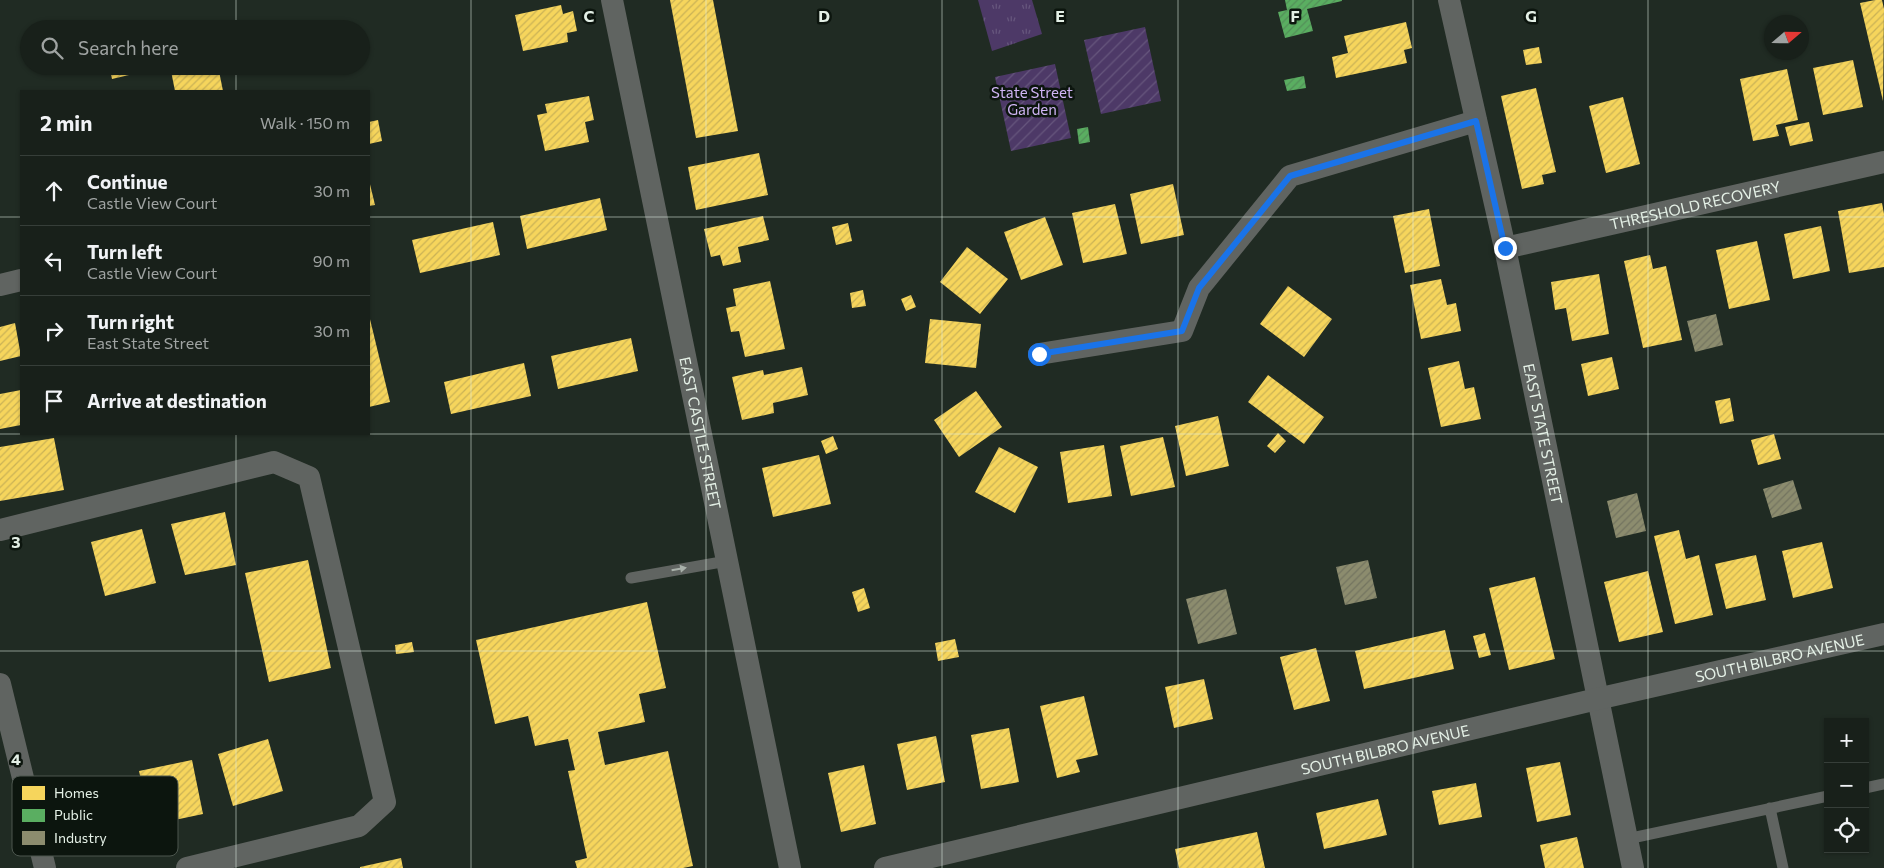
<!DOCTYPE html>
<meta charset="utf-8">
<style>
body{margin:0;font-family:Commissioner,sans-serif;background:#252d27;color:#f1f3f6}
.controls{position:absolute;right:15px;bottom:15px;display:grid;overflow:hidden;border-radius:0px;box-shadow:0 1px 4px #0004}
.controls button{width:45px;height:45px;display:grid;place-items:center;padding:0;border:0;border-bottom:1px solid #363e39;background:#18201a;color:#f1f3f6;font:25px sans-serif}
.compass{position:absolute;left:1764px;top:15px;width:45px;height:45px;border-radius:50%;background:#18201a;box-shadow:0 1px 4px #0004;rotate:70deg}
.stop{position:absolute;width:15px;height:15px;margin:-11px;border:4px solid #1a73e8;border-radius:50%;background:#fff}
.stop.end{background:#1a73e8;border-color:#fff;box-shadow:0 1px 5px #0008}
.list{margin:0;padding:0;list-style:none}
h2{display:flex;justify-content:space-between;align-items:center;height:65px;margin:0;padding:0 20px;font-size:21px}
h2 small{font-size:16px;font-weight:400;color:#9fa3a2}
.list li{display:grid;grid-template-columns:32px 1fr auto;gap:15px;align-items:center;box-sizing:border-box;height:70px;padding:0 20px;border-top:1px solid #363e39}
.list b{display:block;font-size:19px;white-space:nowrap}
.list p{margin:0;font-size:16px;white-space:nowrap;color:#9fa3a2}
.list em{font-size:16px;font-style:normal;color:#9fa3a2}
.icon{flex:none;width:28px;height:28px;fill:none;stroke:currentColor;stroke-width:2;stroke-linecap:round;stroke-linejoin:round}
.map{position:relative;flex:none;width:1884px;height:868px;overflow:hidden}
.search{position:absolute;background:#18201a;box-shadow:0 1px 4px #0004;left:20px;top:20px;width:350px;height:55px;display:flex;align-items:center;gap:12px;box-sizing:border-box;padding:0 18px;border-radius:28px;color:#9fa3a2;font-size:19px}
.panel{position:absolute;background:#18201a;box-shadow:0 1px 4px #0004;left:20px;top:90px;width:350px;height:345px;border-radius:0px}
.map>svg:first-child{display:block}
.park{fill:url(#park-tufts)}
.garden{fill:url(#garden-furrows)}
.homes{fill:url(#homes-hatch)}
.public{fill:url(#public-hatch)}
.industry{fill:url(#industry-hatch)}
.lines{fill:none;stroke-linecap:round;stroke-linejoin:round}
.service{stroke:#606461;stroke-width:11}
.minor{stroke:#606461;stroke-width:22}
.oneway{fill:#a9b1aa}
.route{stroke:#1a73e8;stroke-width:6}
.grid{fill:none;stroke:#e4f0e6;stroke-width:1;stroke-opacity:0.55}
.labels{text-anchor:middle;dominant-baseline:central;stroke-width:5;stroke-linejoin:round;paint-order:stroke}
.park-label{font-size:15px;fill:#d0b5f5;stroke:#0c150e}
.street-label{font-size:15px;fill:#e4f0e6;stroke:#0c150e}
.key{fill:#0c150e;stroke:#4d574f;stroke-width:1}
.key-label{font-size:14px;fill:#e4f0e6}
.grid-label{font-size:16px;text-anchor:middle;font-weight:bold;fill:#e4f0e6;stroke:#0c150e;stroke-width:5;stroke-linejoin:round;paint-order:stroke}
</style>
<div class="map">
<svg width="1884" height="868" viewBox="0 0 1884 868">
<defs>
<pattern id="park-tufts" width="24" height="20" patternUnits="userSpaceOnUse" patternTransform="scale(1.25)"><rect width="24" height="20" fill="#4d3967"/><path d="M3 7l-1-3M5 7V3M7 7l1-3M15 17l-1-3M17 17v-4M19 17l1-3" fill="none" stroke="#66567d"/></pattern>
<pattern id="garden-furrows" width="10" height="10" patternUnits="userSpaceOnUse" patternTransform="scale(1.25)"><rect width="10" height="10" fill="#4d3967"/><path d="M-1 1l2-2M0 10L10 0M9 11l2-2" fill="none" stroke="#66567d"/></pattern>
<pattern id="homes-hatch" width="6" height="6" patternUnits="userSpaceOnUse" patternTransform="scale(1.25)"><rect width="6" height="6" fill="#f6d55c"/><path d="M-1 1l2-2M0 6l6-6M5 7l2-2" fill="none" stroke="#cab256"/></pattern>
<pattern id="public-hatch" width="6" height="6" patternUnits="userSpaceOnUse" patternTransform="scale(1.25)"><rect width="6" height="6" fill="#5aae61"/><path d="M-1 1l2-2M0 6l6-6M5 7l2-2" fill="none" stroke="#538f59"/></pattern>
<pattern id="industry-hatch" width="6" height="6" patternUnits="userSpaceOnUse" patternTransform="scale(1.25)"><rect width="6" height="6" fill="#8c8c6e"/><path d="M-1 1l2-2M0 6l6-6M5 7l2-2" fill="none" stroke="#737460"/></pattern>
</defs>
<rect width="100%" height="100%" fill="#202b23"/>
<path class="park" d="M978,0H1032L1042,34L992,51Z"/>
<path class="garden" d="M1145,27L1161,101L1101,114L1084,40Z
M1055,64L1071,138L1011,151L995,77Z"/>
<path class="homes" d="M670,0H713L738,131L696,138Z
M1875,0H1882L1884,9L1883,101L1860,3Z
M561,5L563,14L573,11L577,31L567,33L568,42L523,51L515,15Z
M207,20L209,29H173V28Z
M1406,22L1412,48L1404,50L1407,63L1336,78L1332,57L1348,53L1344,36Z
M1539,47L1542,63L1526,65L1523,50Z
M1853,60L1863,107L1823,115L1813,68Z
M109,66H163V67L112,79Z
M170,66H218L223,91H175Z
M1787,69L1798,120L1776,125L1779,136L1753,141L1740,79Z
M1536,88L1556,172L1542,175L1544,184L1522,189L1501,96Z
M589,96L594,120L585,122L589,142L545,151L537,115L547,113L545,104Z
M1623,97L1640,164L1606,173L1589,106Z
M378,120L382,141L369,144V122Z
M1809,122L1813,141L1790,146L1785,127Z
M759,153L768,195L696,210L688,167Z
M369,180L375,205L369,206Z
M1173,184L1184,235L1141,244L1130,194Z
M600,198L607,230L527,249L520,216Z
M1882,203L1884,214V267L1849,273L1838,211Z
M1115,204L1127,254L1083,263L1072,213Z
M1429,209L1440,266L1405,273L1393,216Z
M763,216L769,240L738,247L741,262L723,266L720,255L711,257L704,229Z
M1045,217L1063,265L1021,280L1004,232Z
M493,222L500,255L420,273L412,240Z
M848,223L852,241L836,245L832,227Z
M1821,226L1830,271L1793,279L1784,234Z
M1757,241L1770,300L1729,309L1716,250Z
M967,247L1008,279L980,314L940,282Z
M1650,255L1653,269L1666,266L1682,340L1643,348L1624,261Z
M1599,274L1609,334L1572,341L1566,308L1555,310L1551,282Z
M1441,279L1447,305L1456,303L1461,331L1421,339L1410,285Z
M770,281L785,349L745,357L739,331L731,332L726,308L736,306L733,289Z
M1288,286L1332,319L1304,357L1260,324Z
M863,290L866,306L852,308L850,293Z
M911,295L916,307L906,311L901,299Z
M369,315L390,402L369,407Z
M930,319L981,324L976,368L925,363Z
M15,323L21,356L0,361V327Z
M631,338L638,371L558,389L551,356Z
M1612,357L1619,389L1588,396L1581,364Z
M1459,361L1465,389L1474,387L1481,419L1441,427L1428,368Z
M524,363L531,396L451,414L444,382Z
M802,367L808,395L773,403L774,413L742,420L732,377L763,370L764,375Z
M1268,375L1324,417L1304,444L1248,402Z
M21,390V425L0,429V394Z
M976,391L1002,427L959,457L934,420Z
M1730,398L1734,421L1720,424L1715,401Z
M1218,416L1229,466L1186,476L1175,426Z
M1278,433L1286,441L1275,453L1267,446Z
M1774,434L1781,459L1758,465L1751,440Z
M833,436L838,449L826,454L821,441Z
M1163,437L1175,487L1131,496L1120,446Z
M54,438L64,490L0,501V447Z
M1104,445L1112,496L1068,503L1060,452Z
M999,447L1038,467L1015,513L975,492Z
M819,455L831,504L773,517L762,468Z
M225,512L236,565L185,575L171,524Z
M142,529L156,583L105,596L91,542Z
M1679,530L1686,559L1699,555L1713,615L1675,624L1654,536Z
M1822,542L1833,588L1793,598L1782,551Z
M1756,555L1766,600L1726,609L1715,564Z
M308,560L331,668L269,682L245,573Z
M1648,571L1663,632L1619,642L1604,582Z
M1535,577L1555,659L1509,670L1489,588Z
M864,588L870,608L858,612L852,592Z
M647,602L666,688L639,694L645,722L598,732L605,765L668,751L693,866L683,868H577L575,861L587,858L568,771L575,770L568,739L535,746L528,716L495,724L476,640Z
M1445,630L1454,669L1364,689L1355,651Z
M1485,633L1491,655L1479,658L1473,636Z
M955,639L959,657L938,661L935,643Z
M412,642L414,652L396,654L395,645Z
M1316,648L1330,701L1294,710L1280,657Z
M1204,679L1213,719L1174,728L1165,687Z
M1084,696L1098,755L1076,760L1080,772L1057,778L1040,706Z
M1009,728L1019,782L981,789L971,735Z
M936,736L945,782L907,790L897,744Z
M268,739L283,791L233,806L218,754Z
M192,760L203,814L151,825L139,771Z
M1560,762L1571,815L1537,822L1526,768Z
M864,765L876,824L841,832L828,773Z
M1476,783L1482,817L1439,825L1432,791Z
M1378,799L1387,835L1324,849L1316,813Z
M1257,832L1265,868H1179L1175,849Z
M1577,837L1584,868H1545L1540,845Z
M401,858L403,868H360V867Z"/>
<path class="public" d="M1285,0H1342V1L1307,9L1313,31L1285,38L1278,12L1287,10Z
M1304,76L1306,88L1287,91L1284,80Z
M1088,127L1090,142L1079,144L1077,129Z"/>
<path class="industry" d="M1716,314L1723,345L1695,352L1687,321Z
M1793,480L1802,509L1772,518L1763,489Z
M1637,493L1646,531L1616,538L1607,501Z
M1368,560L1377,598L1345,605L1336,567Z
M1226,589L1237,634L1198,644L1186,599Z"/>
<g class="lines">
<path class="service" d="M631,578L727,561
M1865,788L1884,784
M1770,808L1783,868
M1627,839L1828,796"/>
<g class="minor">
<path id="s1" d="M612,0L790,868"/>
<path id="s2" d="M1449,0L1505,248L1633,868"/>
<path id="s3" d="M1505,248L1884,162"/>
<path d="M0,285L21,280"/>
<path d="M1039,354L1182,331L1199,288L1290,176L1476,121"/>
<path d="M0,530L274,462L309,477L385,802L359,826L187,868"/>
<path d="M0,684L45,868"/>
<path id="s4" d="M885,868L1597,699L1884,634"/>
</g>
</g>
<defs><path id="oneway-solid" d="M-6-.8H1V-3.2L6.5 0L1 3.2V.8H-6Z" transform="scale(1.25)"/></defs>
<use class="oneway" href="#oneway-solid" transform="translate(679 569) rotate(-10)"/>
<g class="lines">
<path class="route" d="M1039,354L1182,331L1199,288L1290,176L1476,121L1505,248"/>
</g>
<path class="grid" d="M236,0V29M471,0V868M706,0V868M942,0V868M1178,0V868M1413,0V868M1648,0V868M236,66V91M0,217H21M369,217H1884M0,434H1884M236,434V868M0,651H1884"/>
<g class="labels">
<g class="park-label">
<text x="1032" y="92">State Street<tspan x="1032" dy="17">Garden</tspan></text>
</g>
<g class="street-label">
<text stroke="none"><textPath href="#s3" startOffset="195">THRESHOLD RECOVERY</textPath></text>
<text stroke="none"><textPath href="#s1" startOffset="442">EAST CASTLE STREET</textPath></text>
<text stroke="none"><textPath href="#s2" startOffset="444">EAST STATE STREET</textPath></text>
<text stroke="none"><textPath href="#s4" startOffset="919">SOUTH BILBRO AVENUE</textPath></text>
<text stroke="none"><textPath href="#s4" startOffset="514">SOUTH BILBRO AVENUE</textPath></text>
</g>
</g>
<rect x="12" y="776" width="166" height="80" rx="8" class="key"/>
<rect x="22" y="786" width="23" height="14" fill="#f6d55c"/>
<rect x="22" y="809" width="23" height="13" fill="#5aae61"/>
<rect x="22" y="831" width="23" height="14" fill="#8c8c6e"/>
<g class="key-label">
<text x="54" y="798">Homes</text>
<text x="54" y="820">Public</text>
<text x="54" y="843">Industry</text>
</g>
<g class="grid-label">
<text x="589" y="22">C</text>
<text x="824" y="22">D</text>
<text x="1060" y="22">E</text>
<text x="1295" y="22">F</text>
<text x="1531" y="22">G</text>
<text x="16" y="548">3</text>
<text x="16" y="765">4</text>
</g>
</svg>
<div class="controls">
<button>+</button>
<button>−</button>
<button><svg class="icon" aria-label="locate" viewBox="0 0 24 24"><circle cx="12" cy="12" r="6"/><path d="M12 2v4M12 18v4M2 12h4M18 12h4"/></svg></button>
</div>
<svg class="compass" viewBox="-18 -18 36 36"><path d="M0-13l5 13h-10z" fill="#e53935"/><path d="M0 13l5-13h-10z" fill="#9fa3a2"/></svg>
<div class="stop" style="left:1039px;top:354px"></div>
<div class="stop end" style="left:1505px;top:248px"></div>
<div class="search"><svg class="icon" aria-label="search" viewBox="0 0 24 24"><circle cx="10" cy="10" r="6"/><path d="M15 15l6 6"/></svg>Search here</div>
<section class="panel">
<h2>2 min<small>Walk · 150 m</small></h2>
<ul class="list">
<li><svg class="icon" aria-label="ahead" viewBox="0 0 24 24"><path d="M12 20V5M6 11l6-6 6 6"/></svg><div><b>Continue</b><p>Castle View Court</p></div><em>30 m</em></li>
<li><svg class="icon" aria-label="left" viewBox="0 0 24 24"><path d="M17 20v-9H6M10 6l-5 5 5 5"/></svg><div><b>Turn left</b><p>Castle View Court</p></div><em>90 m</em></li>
<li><svg class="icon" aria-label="right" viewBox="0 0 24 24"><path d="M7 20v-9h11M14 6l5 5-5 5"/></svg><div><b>Turn right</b><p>East State Street</p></div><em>30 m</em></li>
<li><svg class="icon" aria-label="arrive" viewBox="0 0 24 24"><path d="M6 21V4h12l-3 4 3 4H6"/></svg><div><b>Arrive at destination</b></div></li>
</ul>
</section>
</div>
